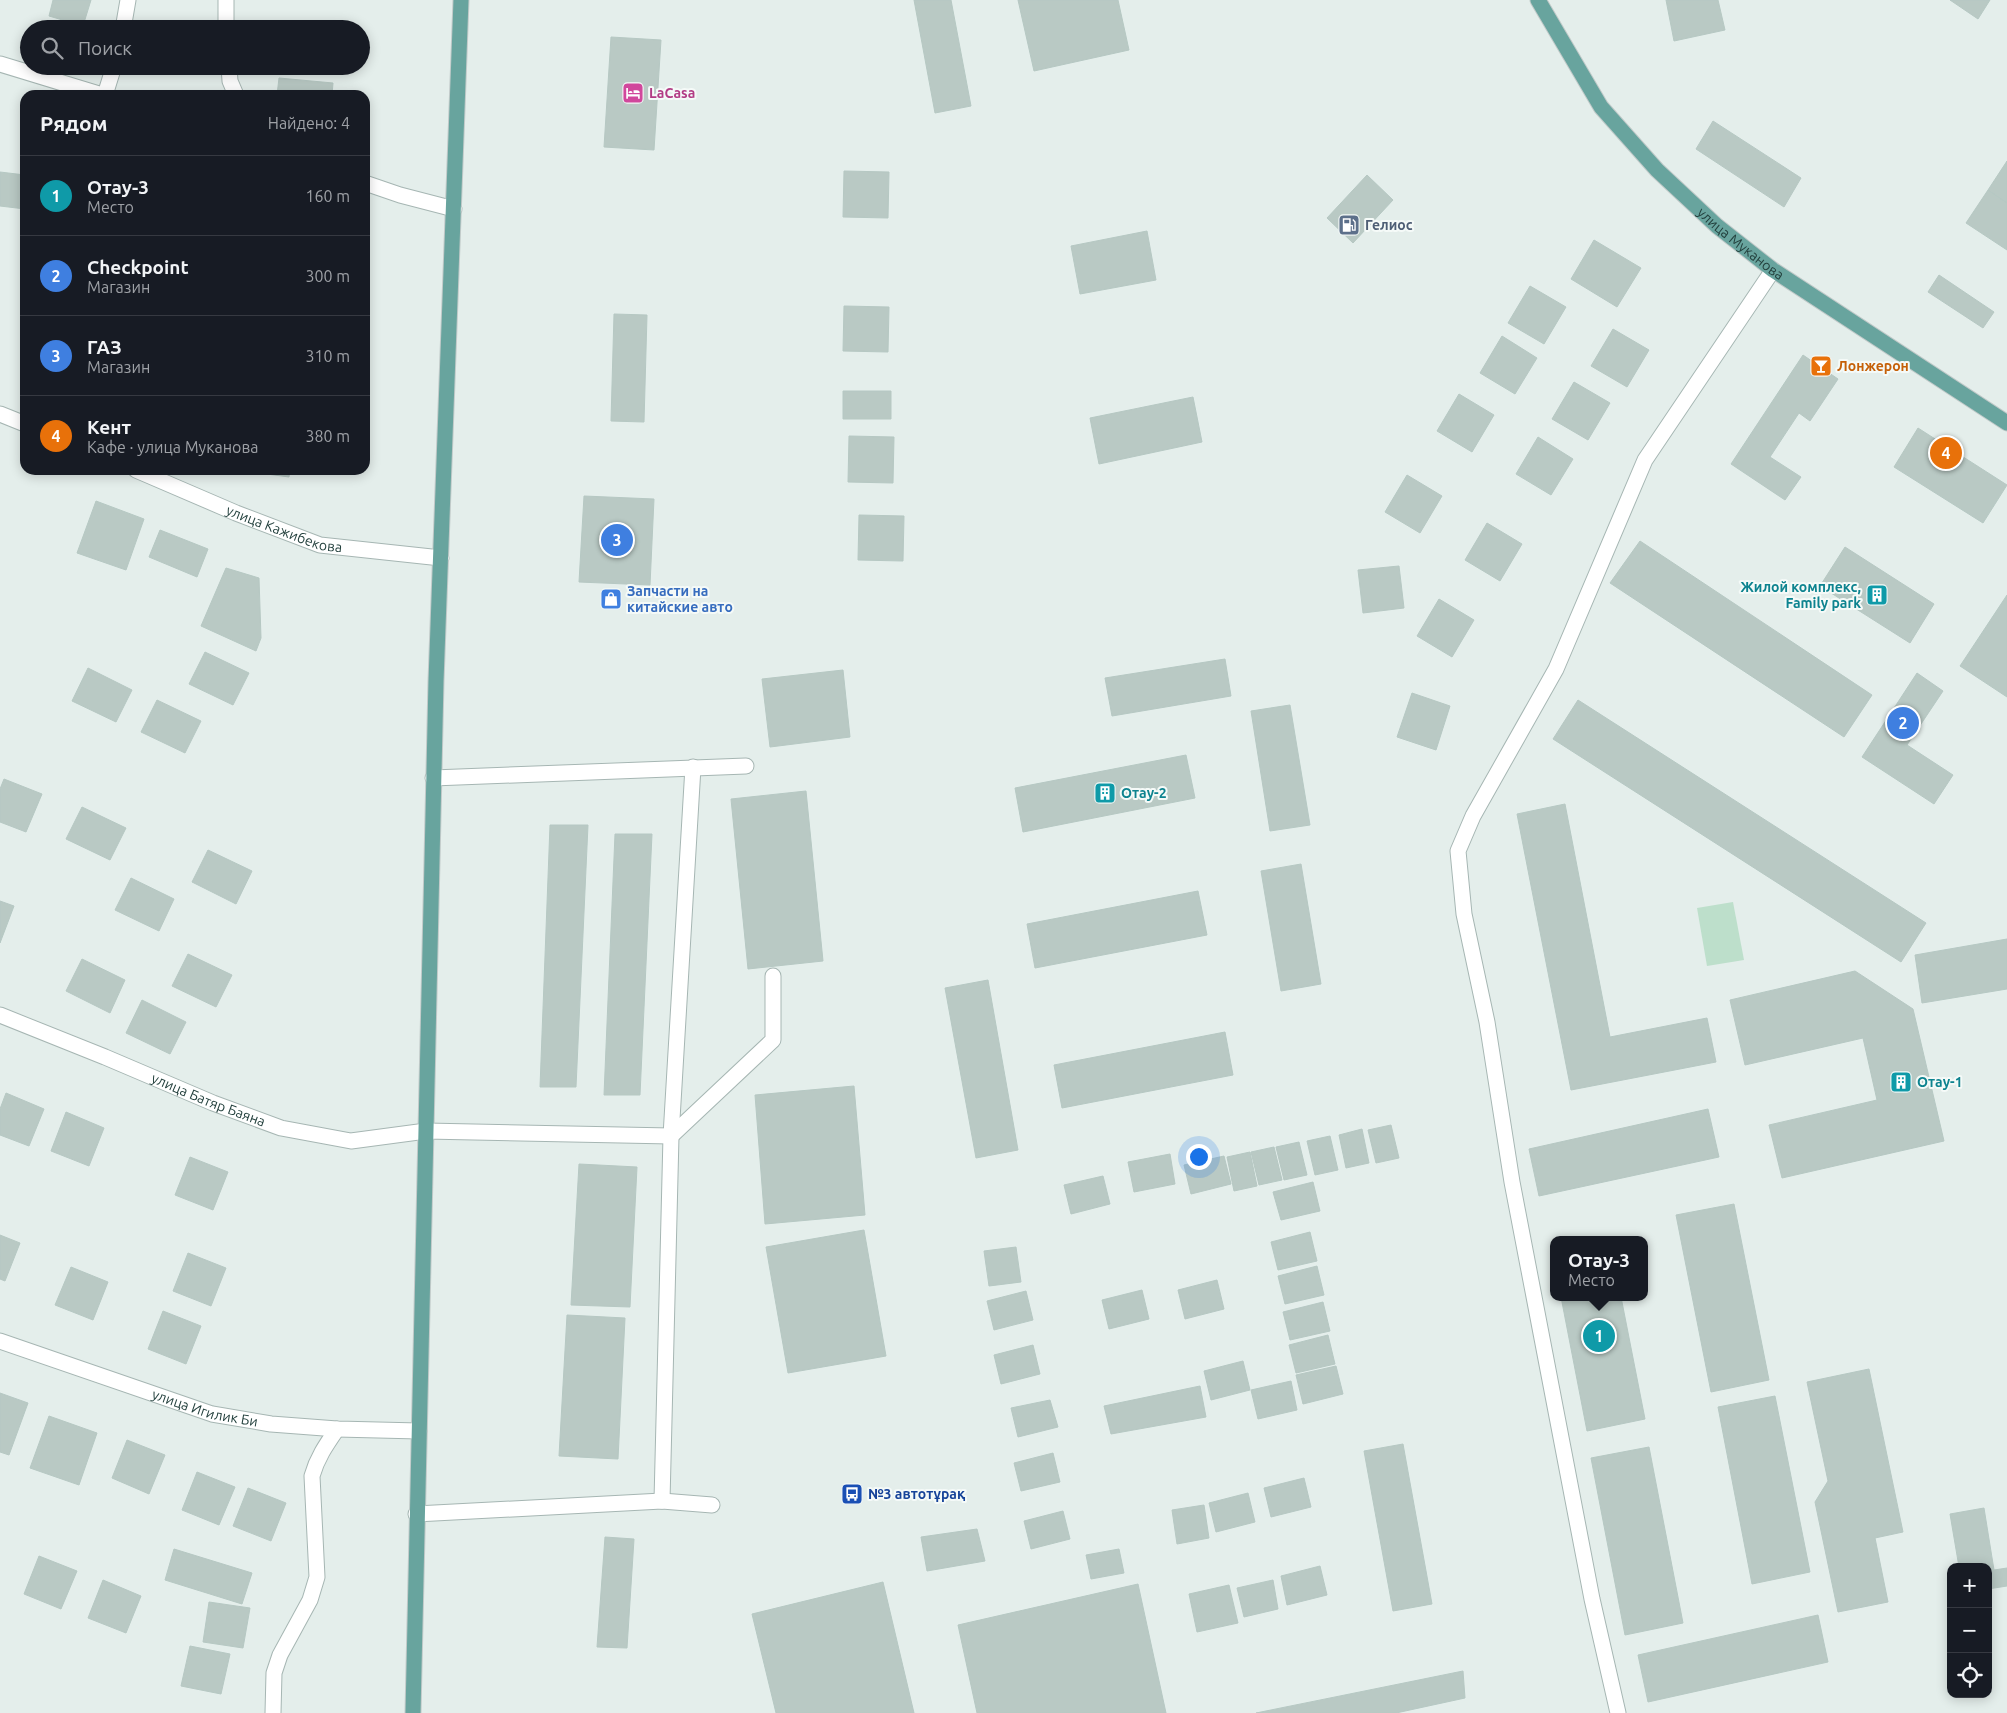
<!DOCTYPE html>
<html lang="ru">
<meta charset="utf-8">
<style>
body{margin:0;font-family:Ubuntu,sans-serif;background:#20242c;color:#f1f3f6}
.controls{position:absolute;right:15px;bottom:15px;display:grid;overflow:hidden;border-radius:10px;box-shadow:0 2px 12px #0003}
.controls button{width:45px;height:45px;display:grid;place-items:center;padding:0;border:0;border-bottom:1px solid #363941;background:#171b24;color:#f1f3f6;font:25px sans-serif}
.you{position:absolute;left:1198px;top:1156px;width:18px;height:18px;margin:-12px;border:4px solid #fff;border-radius:50%;background:#1a73e8;box-shadow:0 0 0 8px #1a73e833}
.badge{display:grid;place-items:center;width:32px;height:32px;border-radius:50%;background:#f4995b;color:#fff;font-size:16px;font-weight:700}
.pin{position:absolute;translate:-50% -50%;border:2px solid #fff;box-shadow:0 1px 5px #0006}
.popup{position:absolute;left:1550px;top:1236px;width:98px;height:65px;box-sizing:border-box;display:grid;place-content:center;border-radius:10px;background:#171b24;filter:drop-shadow(0 1px 4px #0005);font-size:16px;white-space:nowrap;color:#9ea1a6}
.popup b{font-size:19px;color:#f1f3f6}
.popup::after{content:'';position:absolute;left:50%;top:100%;margin-left:-10px;border:10px solid transparent;border-top-color:#171b24}
.list{margin:0;padding:0;list-style:none}
h2{display:flex;justify-content:space-between;align-items:center;height:65px;margin:0;padding:0 20px;font-size:21px}
h2 small{font-size:16px;font-weight:400;color:#9ea1a6}
.list li{display:grid;grid-template-columns:32px 1fr auto;gap:15px;align-items:center;box-sizing:border-box;height:80px;padding:0 20px;border-top:1px solid #363941}
.list b{display:block;font-size:19px;white-space:nowrap}
.list p{margin:0;font-size:16px;white-space:nowrap;color:#9ea1a6}
.list em{font-size:16px;font-style:normal;color:#9ea1a6}
.icon{flex:none;width:28px;height:28px;fill:none;stroke:currentColor;stroke-width:2;stroke-linecap:round;stroke-linejoin:round}
.map{position:relative;flex:none;width:2007px;height:1713px;overflow:hidden}
.search{position:absolute;background:#171b24;box-shadow:0 2px 12px #0003;left:20px;top:20px;width:350px;height:55px;display:flex;align-items:center;gap:12px;box-sizing:border-box;padding:0 18px;border-radius:28px;color:#9ea1a6;font-size:19px}
.panel{position:absolute;background:#171b24;box-shadow:0 2px 12px #0003;left:20px;top:90px;width:350px;height:385px;border-radius:15px}
.map>svg:first-child{display:block}
.green{fill:#bddfcb}
.building{fill:#b9c9c4;stroke:#b6c8c3}
.lines{fill:none;stroke-linecap:round;stroke-linejoin:round}
.minor-casing{stroke:#a6b6b3;stroke-width:17}
.major-casing{stroke:#c1cac9;stroke-width:17}
.minor{stroke:#fff;stroke-width:15}
.major{stroke:#68a49e;stroke-width:15}
.labels{text-anchor:middle;dominant-baseline:central;stroke-width:4;stroke-linejoin:round;paint-order:stroke}
.hotel-label{font-size:14px;font-weight:bold;fill:#b23c85;stroke:#f5faf8;text-anchor:start}
.service-label{font-size:14px;font-weight:bold;fill:#4e5e75;stroke:#f5faf8;text-anchor:start}
.street-label{font-size:14px;fill:#23403d;stroke:#f5faf8}
.food-label{font-size:14px;font-weight:bold;fill:#c56008;stroke:#f5faf8;text-anchor:start}
.culture-label{font-size:14px;font-weight:bold;fill:#0d838f;stroke:#f5faf8;text-anchor:start}
.shop-label{font-size:14px;font-weight:bold;fill:#366cbe;stroke:#f5faf8;text-anchor:start}
.transit-label{font-size:14px;font-weight:bold;fill:#164399;stroke:#f5faf8;text-anchor:start}
</style>
<div class="map">
<svg width="2007" height="1713" viewBox="0 0 2007 1713">
<rect width="100%" height="100%" fill="#e4eeeb"/>
<path class="green" d="M1733,902L1744,960L1707,966L1697,908Z"/>
<path class="building" d="M53,0H91L83,26L49,16Z
M914,0H951L971,106L935,113Z
M1018,0H1118L1129,50L1034,71Z
M1666,0H1718L1725,30L1674,41Z
M1950,0H1990L1978,19Z
M611,37L661,40L654,150L604,147Z
M279,78L333,83L332,95H277Z
M1713,121L1801,178L1784,207L1696,149Z
M2007,161V203L1988,190Z
M844,171L889,172L888,218L843,217Z
M0,172L25,175V209L0,206Z
M1367,175L1393,200L1353,243L1327,218Z
M1988,190L2007,203V250L1966,223Z
M1147,231L1156,280L1080,294L1071,246Z
M1594,240L1641,268L1617,307L1571,279Z
M1939,275L1994,312L1983,328L1928,292Z
M1530,286L1566,307L1544,344L1508,323Z
M844,306L889,307L888,352L843,351Z
M614,314L647,315L644,422L611,421Z
M1613,329L1649,350L1627,387L1591,366Z
M1502,336L1537,358L1515,394L1480,373Z
M1803,355L1838,379L1810,421L1799,413L1770,457L1801,477L1785,500L1731,464Z
M1574,382L1610,403L1588,440L1552,419Z
M843,391H891V419H843Z
M1459,394L1494,415L1472,452L1437,431Z
M1193,397L1202,442L1099,464L1090,418Z
M1918,428L2007,485L1983,523L1894,467Z
M849,436L894,437L893,483L848,482Z
M1538,437L1573,459L1551,495L1516,474Z
M267,470H290L289,477L267,474Z
M1407,475L1442,496L1420,533L1385,512Z
M584,496L654,499L650,585L579,582Z
M96,501L144,519L126,570L77,553Z
M859,515L904,516L903,561L858,560Z
M1487,523L1522,544L1500,581L1465,560Z
M160,530L208,549L197,577L149,557Z
M1640,541L1872,695L1844,737L1610,583Z
M1845,547L1934,604L1910,643L1820,586Z
M1399,566L1404,608L1363,613L1358,570Z
M226,568L259,578L261,638L256,651L201,626Z
M2007,595V697L1960,666Z
M1439,599L1474,620L1452,657L1417,636Z
M205,652L249,673L233,705L189,684Z
M1225,659L1231,696L1112,716L1105,678Z
M88,668L132,690L116,722L72,701Z
M843,670L850,737L770,747L762,679Z
M1917,673L1943,691L1907,745L1953,775L1934,804L1862,757Z
M1412,693L1450,706L1436,750L1397,737Z
M157,700L201,721L185,753L141,732Z
M1578,700L1926,923L1901,962L1553,739Z
M1290,705L1310,825L1270,831L1251,711Z
M1186,755L1195,798L1023,832L1015,788Z
M4,779L42,794L26,832L0,822V789Z
M806,791L823,961L748,969L731,799Z
M1565,804L1610,1037L1707,1018L1716,1062L1571,1090L1517,814Z
M82,807L126,828L110,860L66,839Z
M550,825H588L576,1087H540Z
M615,834H652L640,1095H604Z
M208,850L252,871L236,904L192,882Z
M1301,864L1321,984L1281,991L1261,871Z
M131,878L174,899L159,931L115,910Z
M1198,891L1207,935L1035,968L1027,924Z
M0,901L14,906L0,943Z
M2007,939V989L1922,1003L1915,955Z
M188,954L232,975L216,1007L172,986Z
M82,959L125,980L110,1013L66,991Z
M1855,971L1913,1009L1944,1141L1782,1178L1769,1125L1877,1100L1863,1038L1745,1065L1730,1000Z
M988,980L1018,1150L976,1158L945,988Z
M142,1000L186,1022L170,1054L126,1033Z
M1225,1032L1233,1075L1062,1108L1054,1065Z
M854,1086L865,1215L765,1224L755,1095Z
M6,1093L44,1109L29,1146L0,1135V1109Z
M1708,1109L1719,1157L1539,1196L1529,1149Z
M66,1112L104,1128L89,1166L51,1151Z
M1391,1125L1399,1158L1376,1163L1368,1130Z
M1362,1129L1369,1163L1346,1168L1339,1135Z
M1330,1136L1338,1170L1315,1175L1307,1141Z
M1299,1142L1307,1175L1284,1180L1276,1147Z
M1274,1147L1282,1180L1259,1185L1251,1152Z
M1250,1152L1257,1186L1234,1191L1227,1157Z
M1170,1154L1175,1184L1134,1192L1128,1162Z
M1224,1156L1231,1184L1191,1194L1184,1165Z
M190,1157L228,1172L213,1210L175,1195Z
M579,1164L637,1167L630,1307L571,1305Z
M1103,1176L1110,1204L1071,1214L1064,1185Z
M1313,1182L1320,1211L1281,1220L1273,1192Z
M1734,1204L1769,1380L1711,1392L1676,1215Z
M864,1230L886,1356L788,1373L766,1247Z
M1310,1232L1317,1261L1278,1270L1271,1242Z
M0,1235L20,1243L5,1281L0,1279Z
M1016,1247L1021,1282L989,1286L984,1251Z
M188,1253L226,1268L211,1306L173,1291Z
M1317,1266L1324,1295L1285,1304L1278,1276Z
M71,1267L108,1282L93,1320L55,1305Z
M1217,1280L1224,1309L1185,1319L1178,1290Z
M1142,1290L1149,1319L1109,1329L1102,1300Z
M1026,1291L1033,1320L994,1330L987,1301Z
M1561,1297H1621L1645,1419L1587,1431Z
M1323,1302L1330,1331L1290,1340L1283,1312Z
M163,1311L201,1326L186,1364L148,1349Z
M567,1315L625,1318L618,1459L559,1456Z
M1328,1335L1335,1364L1296,1373L1289,1345Z
M1033,1345L1040,1374L1001,1384L994,1355Z
M1243,1361L1250,1390L1211,1400L1204,1371Z
M1336,1366L1343,1394L1303,1404L1296,1375Z
M1869,1369L1903,1532L1875,1538L1888,1602L1838,1612L1815,1502L1828,1481L1807,1382Z
M1291,1381L1297,1410L1258,1419L1251,1390Z
M1200,1386L1206,1417L1111,1434L1104,1406Z
M0,1393L28,1403L9,1455L0,1452Z
M1775,1396L1810,1572L1752,1584L1718,1407Z
M1050,1400L1058,1427L1018,1437L1011,1408Z
M49,1416L97,1433L79,1485L30,1468Z
M127,1440L165,1455L149,1494L112,1478Z
M1403,1444L1432,1604L1393,1611L1364,1451Z
M1649,1447L1683,1623L1625,1635L1591,1458Z
M1053,1453L1060,1482L1021,1491L1014,1463Z
M197,1472L235,1487L219,1525L182,1510Z
M1304,1478L1311,1507L1271,1517L1264,1488Z
M248,1488L286,1503L271,1541L233,1526Z
M1248,1493L1255,1522L1216,1532L1209,1503Z
M1204,1505L1209,1538L1177,1544L1172,1510Z
M1984,1508L1994,1570L2007,1568V1586L1988,1589V1567H1959L1950,1514Z
M1063,1511L1070,1539L1031,1549L1024,1521Z
M977,1529L985,1561L927,1571L921,1537Z
M605,1537L634,1539L627,1648L597,1647Z
M174,1549L252,1573L242,1604L165,1580Z
M1119,1549L1124,1573L1091,1579L1086,1555Z
M39,1556L77,1571L61,1609L24,1594Z
M1320,1566L1327,1595L1287,1605L1281,1576Z
M103,1580L141,1596L126,1633L88,1618Z
M1273,1580L1278,1609L1244,1617L1237,1588Z
M883,1582L914,1713H776L752,1614Z
M1138,1584L1166,1713H977L958,1625Z
M1229,1585L1238,1623L1197,1632L1189,1594Z
M209,1602L250,1608L243,1648L203,1642Z
M1818,1615L1828,1662L1648,1702L1638,1655Z
M190,1646L230,1654L221,1694L181,1686Z
M1463,1671L1465,1698L1396,1713H1256Z"/>
<g class="lines">
<g class="minor-casing">
<g id="minor">
<path d="M123,29L128,0"/>
<path d="M226,29V0"/>
<path d="M0,64L102,95"/>
<path d="M229,66L230,81L236,95"/>
<path d="M105,95L114,66"/>
<path d="M365,183L400,195L454,209"/>
<path d="M0,414L25,424"/>
<path id="s1" d="M136,470L236,513L320,545L441,558"/>
<path d="M433,778L746,766"/>
<path id="s2" d="M0,1015L105,1057L213,1103L281,1128L351,1141L426,1131L671,1136L773,1040V976"/>
<path id="s3" d="M0,1341L212,1414L271,1424L337,1429L419,1431"/>
<path d="M662,1501L671,1136L693,767"/>
<path d="M416,1514L662,1501L712,1505"/>
<path d="M273,1713L274,1673L280,1655L310,1600L317,1577L312,1476C317,1458 326,1445 337,1429"/>
<path d="M1618,1713L1592,1599L1512,1182L1487,1022L1464,914L1458,851L1473,816L1556,669L1645,460L1773,270"/>
</g>
</g>
<g class="major-casing">
<g id="major">
<path id="s4" d="M1538,0L1601,107L1657,170L1717,226L1773,270L2007,423"/>
<path d="M413,1713L436,681L461,0"/>
</g>
</g>
<use href="#minor" class="minor"/>
<use href="#major" class="major"/>
</g>
<defs>
<g id="hotel-square" transform="scale(1.125)"><rect x="-9" y="-9" width="18" height="18" rx="4" fill="#d1479c" stroke="#f5faf8"/><path d="M-6-4.5h1.5V1H6V5H4.5V3h-9V5H-6ZM-4 0a1.8 1.8 0 1 1 3.6 0ZM.5 0V-2.5h3Q6-2.5 6 0Z" fill="#fff"/></g>
<g id="fuel-square" transform="scale(1.125)"><rect x="-9" y="-9" width="18" height="18" rx="4" fill="#5c6f8a" stroke="#f5faf8"/><path d="M-5.5-6h7V0h2V4h1.3V-2.5L3-4.5l.8-.8L6-3V5H2.5V1h-1V6h-7ZM-4.2-4.7v3.2H.2V-4.7Z" fill="#fff"/></g>
<g id="bar-square" transform="scale(1.125)"><rect x="-9" y="-9" width="18" height="18" rx="4" fill="#e8710a" stroke="#f5faf8"/><path d="M-6-5H6L.8 .8V4.5H3.5V6h-7V4.5H-.8V.8Z" fill="#fff"/></g>
<g id="building-square" transform="scale(1.125)"><rect x="-9" y="-9" width="18" height="18" rx="4" fill="#0f9aa8" stroke="#f5faf8"/><path d="M-4-6H4V6H1V3H-1V6H-4ZM-2.5-4.3h1.7v1.8h-1.7ZM.8-4.3h1.7v1.8H.8ZM-2.5-1h1.7V.8h-1.7ZM.8-1h1.7V.8H.8Z" fill="#fff"/></g>
<g id="shop-square" transform="scale(1.125)"><rect x="-9" y="-9" width="18" height="18" rx="4" fill="#3f7fe0" stroke="#f5faf8"/><path d="M-5-2.5h2.3a2.7 3.5 0 0 1 5.4 0H5L5.5 6h-11ZM-1.5-2.5h3a1.5 2.3 0 0 0-3 0Z" fill="#fff"/></g>
<g id="bus-square" transform="scale(1.125)"><rect x="-9" y="-9" width="18" height="18" rx="4" fill="#1a4fb4" stroke="#f5faf8"/><path d="M-5-6H5V4H4V6H2V4H-2V6H-4V4H-5ZM-3.5-4V0h7V-4ZM-3.5 1.2v1.5H-2V1.2ZM2 1.2v1.5H3.5V1.2Z" fill="#fff"/></g>
</defs>
<g fill-rule="evenodd">
<use href="#hotel-square" x="633" y="93"/>
<use href="#fuel-square" x="1349" y="225"/>
<use href="#bar-square" x="1821" y="366"/>
<use href="#building-square" x="1877" y="595"/>
<use href="#shop-square" x="611" y="599"/>
<use href="#building-square" x="1105" y="793"/>
<use href="#building-square" x="1901" y="1082"/>
<use href="#bus-square" x="852" y="1494"/>
</g>
<g class="labels">
<g class="hotel-label">
<text x="649" y="93">LaCasa</text>
</g>
<g class="service-label">
<text x="1365" y="225">Гелиос</text>
</g>
<g class="street-label">
<text stroke="none"><textPath href="#s4" startOffset="320">улица Муканова</textPath></text>
<text stroke="none"><textPath href="#s1" startOffset="160">улица Кажибекова</textPath></text>
<text stroke="none"><textPath href="#s2" startOffset="225">улица Батяр Баяна</textPath></text>
<text stroke="none"><textPath href="#s3" startOffset="216">улица Игилик Би</textPath></text>
</g>
<g class="food-label">
<text x="1837" y="366">Лонжерон</text>
</g>
<g class="culture-label">
<text x="1861" y="587" text-anchor="end">Жилой комплекс,<tspan x="1861" dy="16">Family park</tspan></text>
<text x="1121" y="793">Отау-2</text>
<text x="1917" y="1082">Отау-1</text>
</g>
<g class="shop-label">
<text x="627" y="591">Запчасти на<tspan x="627" dy="16">китайские авто</tspan></text>
</g>
<g class="transit-label">
<text x="868" y="1494">№3 автотұрақ</text>
</g>
</g>
</svg>
<div class="controls">
<button>+</button>
<button>−</button>
<button><svg class="icon" aria-label="locate" viewBox="0 0 24 24"><circle cx="12" cy="12" r="6"/><path d="M12 2v4M12 18v4M2 12h4M18 12h4"/></svg></button>
</div>
<div class="you"></div>
<div class="pin badge" style="left:1599px;top:1336px;background:#0f9aa8">1</div>
<div class="popup"><b>Отау-3</b>Место</div>
<div class="pin badge" style="left:1903px;top:723px;background:#3f7fe0">2</div>
<div class="pin badge" style="left:617px;top:540px;background:#3f7fe0">3</div>
<div class="pin badge" style="left:1946px;top:453px;background:#e8710a">4</div>
<div class="search"><svg class="icon" aria-label="search" viewBox="0 0 24 24"><circle cx="10" cy="10" r="6"/><path d="M15 15l6 6"/></svg>Поиск</div>
<section class="panel">
<h2>Рядом<small>Найдено: 4</small></h2>
<ul class="list">
<li><span class="badge" style="background:#0f9aa8">1</span><div><b>Отау-3</b><p>Место</p></div><em>160 m</em></li>
<li><span class="badge" style="background:#3f7fe0">2</span><div><b>Checkpoint</b><p>Магазин</p></div><em>300 m</em></li>
<li><span class="badge" style="background:#3f7fe0">3</span><div><b>ГАЗ</b><p>Магазин</p></div><em>310 m</em></li>
<li><span class="badge" style="background:#e8710a">4</span><div><b>Кент</b><p>Кафе · улица Муканова</p></div><em>380 m</em></li>
</ul>
</section>
</div>
